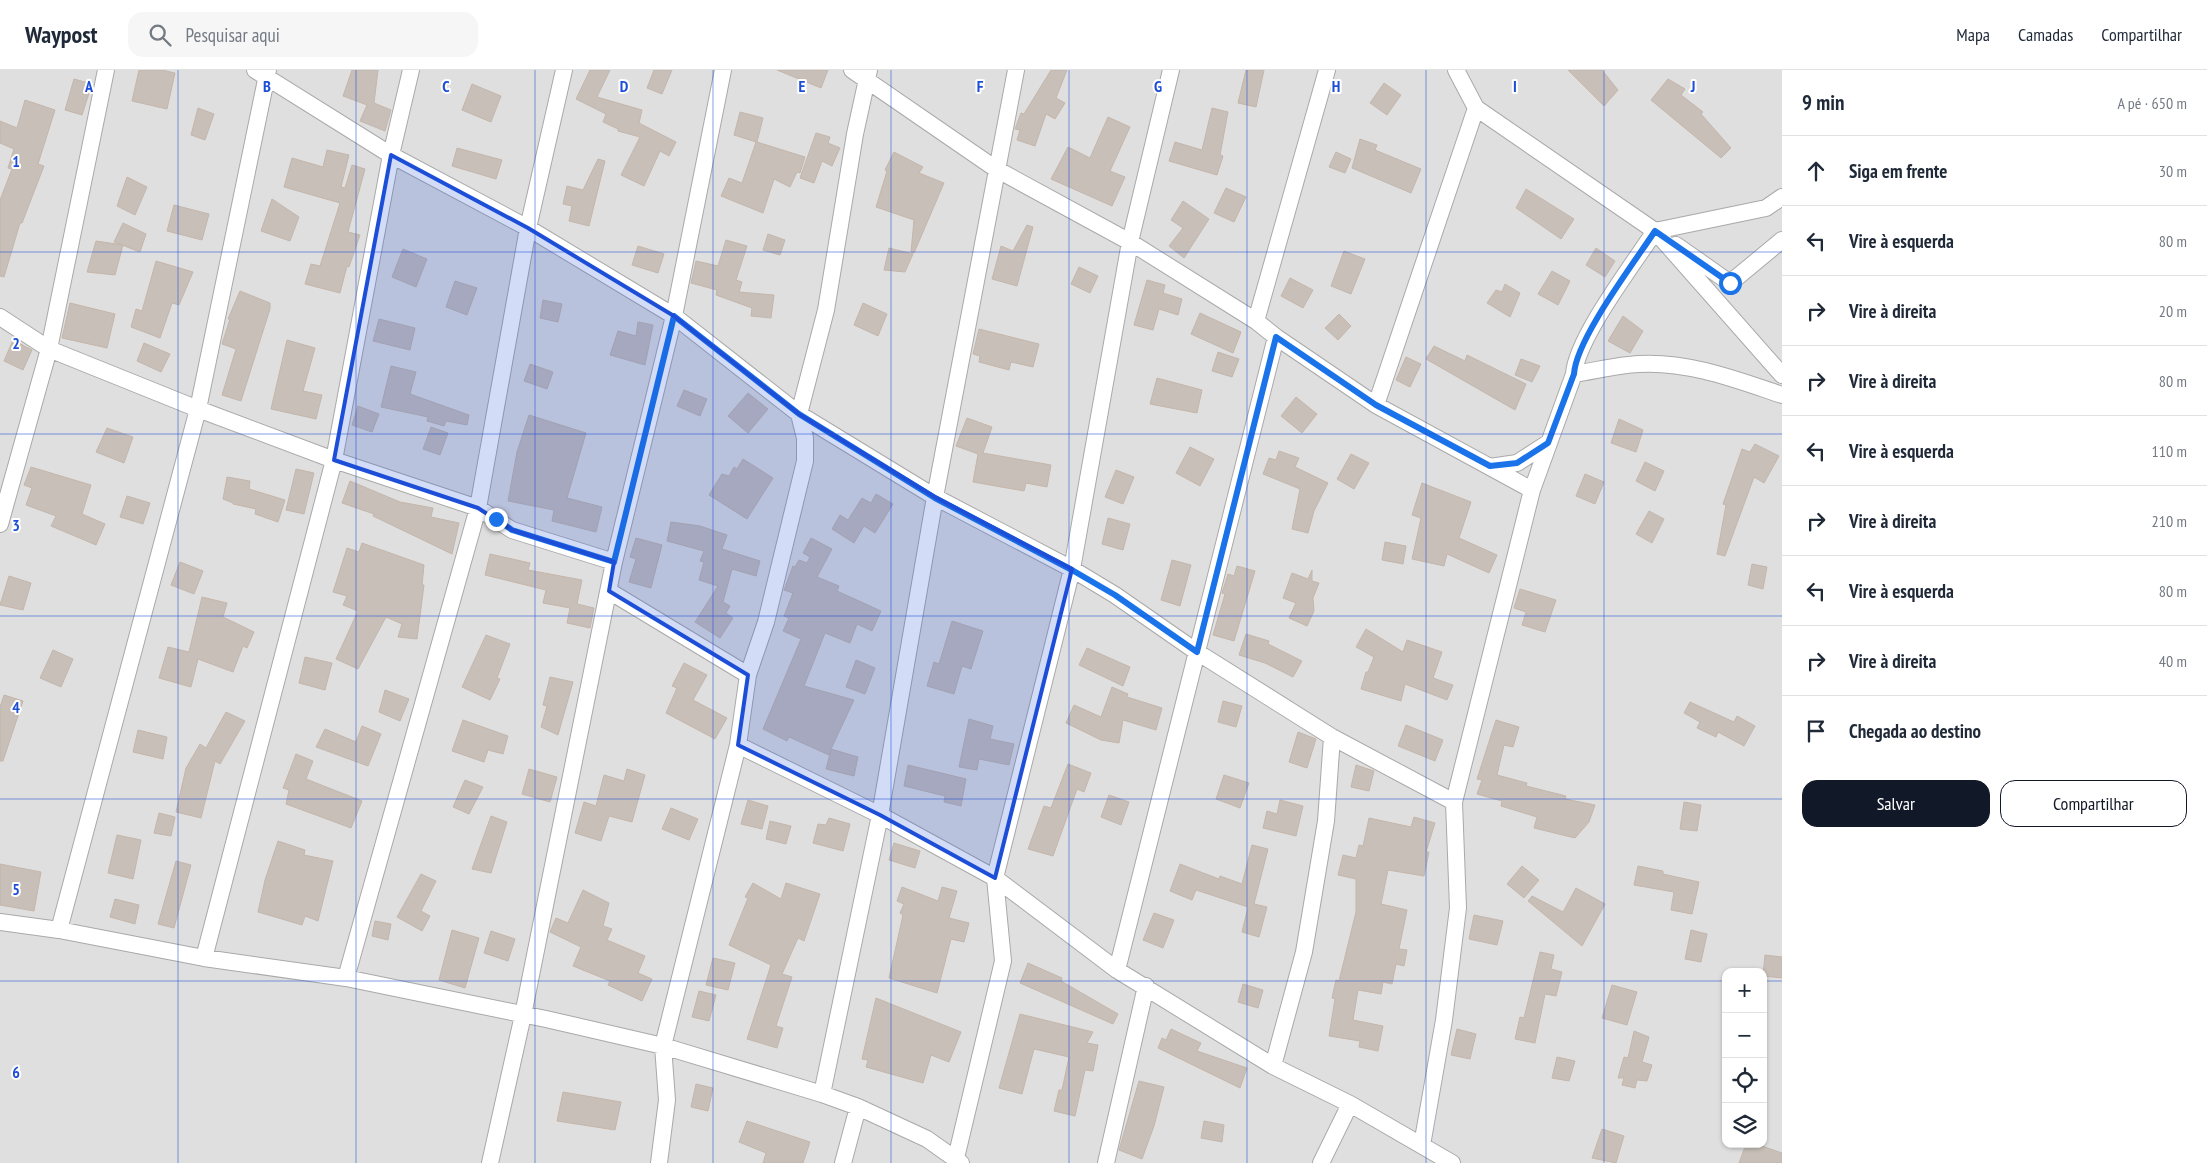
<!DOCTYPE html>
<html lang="pt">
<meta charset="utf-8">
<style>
body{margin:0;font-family:"PT Sans Narrow",sans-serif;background:#f6f6f7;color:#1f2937}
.controls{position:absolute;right:15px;bottom:15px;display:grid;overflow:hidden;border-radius:10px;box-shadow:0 1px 4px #0004}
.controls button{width:45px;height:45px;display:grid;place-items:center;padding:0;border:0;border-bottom:1px solid #e0e1e3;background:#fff;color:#1f2937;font:25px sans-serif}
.stop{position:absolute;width:15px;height:15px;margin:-11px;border:4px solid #1a73e8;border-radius:50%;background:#fff}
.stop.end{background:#1a73e8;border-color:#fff;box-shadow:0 1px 5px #0008}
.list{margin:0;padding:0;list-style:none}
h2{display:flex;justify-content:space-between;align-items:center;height:65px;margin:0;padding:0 20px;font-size:21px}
h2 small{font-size:16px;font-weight:400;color:#747a83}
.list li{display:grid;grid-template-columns:32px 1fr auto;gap:15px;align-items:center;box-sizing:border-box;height:70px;padding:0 20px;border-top:1px solid #e0e1e3}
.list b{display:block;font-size:19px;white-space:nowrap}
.list em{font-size:16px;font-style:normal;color:#747a83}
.actions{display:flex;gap:10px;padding:15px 20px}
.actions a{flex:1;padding:11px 0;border:1px solid #111827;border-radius:15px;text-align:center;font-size:18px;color:#111827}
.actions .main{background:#111827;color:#fff}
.icon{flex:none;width:28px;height:28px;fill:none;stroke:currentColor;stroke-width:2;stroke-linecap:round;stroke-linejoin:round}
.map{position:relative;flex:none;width:1782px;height:1093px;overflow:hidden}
header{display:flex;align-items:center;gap:30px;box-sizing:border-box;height:70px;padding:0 25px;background:#fff;border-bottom:1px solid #e0e1e3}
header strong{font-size:24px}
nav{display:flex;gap:28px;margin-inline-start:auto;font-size:18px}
.search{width:350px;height:45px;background:#f6f6f7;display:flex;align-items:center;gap:12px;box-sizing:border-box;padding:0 18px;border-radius:15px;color:#747a83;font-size:19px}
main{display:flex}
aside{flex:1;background:#fff}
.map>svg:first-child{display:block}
.residential{fill:#e0dfdf;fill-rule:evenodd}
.building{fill:#c7bfb8;stroke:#c4b6ab}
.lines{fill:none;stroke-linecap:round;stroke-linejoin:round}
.street-casing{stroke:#a9a9a9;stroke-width:18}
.street{stroke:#fff;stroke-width:16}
.route{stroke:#1a73e8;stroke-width:6}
.marked{fill:#1d4ed8;fill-opacity:0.2;stroke:#1d4ed8;stroke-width:4;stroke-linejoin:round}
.grid{fill:none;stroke:#1d4ed8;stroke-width:1;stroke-opacity:0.55}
.grid-label{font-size:16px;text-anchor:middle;font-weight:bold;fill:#1d4ed8;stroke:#fff;stroke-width:4;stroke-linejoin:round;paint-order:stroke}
</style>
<header>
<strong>Waypost</strong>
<div class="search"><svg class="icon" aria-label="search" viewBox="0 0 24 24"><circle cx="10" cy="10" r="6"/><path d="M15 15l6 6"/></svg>Pesquisar aqui</div>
<nav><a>Mapa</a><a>Camadas</a><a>Compartilhar</a></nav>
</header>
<main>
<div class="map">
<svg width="1782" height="1093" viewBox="0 0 1782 1093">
<rect width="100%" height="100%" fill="#f2efe9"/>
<path class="residential" d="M0,0H1782V1093H0ZM1726,902H1763V1074H1726Z"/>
<path class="building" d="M139,0H162L175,3L167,39L132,31Z
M352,0H378L374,33L391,40L385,61L360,51L367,35L343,26Z
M590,0H610L597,27L642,40L639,53L676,72L669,86L660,81L644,116L621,105L640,67L618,61V59L603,52L606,44L576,29Z
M654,0H672L662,24L647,18Z
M777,0H828L821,18Z
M1051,0H1067L1056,28L1065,33L1055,49L1046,44L1035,76L1017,70L1020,60L1015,59L1021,43L1024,44Z
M1246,0H1264L1256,37L1238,33Z
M1568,0H1602L1618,20L1604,36Z
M74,9L92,14L82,45L65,40Z
M1668,9L1685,19L1681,25L1703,42L1701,44L1731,78L1721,88L1651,30Z
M1384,13L1401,25L1387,45L1370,33Z
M472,14L501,26L491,52L462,40Z
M25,30L55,40L38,94L44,96L22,153H20L4,207L0,206V130L12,99L8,98L14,79L0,73V51L17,58Z
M198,38L214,44L205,70L191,65Z
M1212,38L1228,42L1220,85L1223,86L1217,105L1169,91L1175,72L1202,80Z
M740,42L763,48L757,72L805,87L800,103L797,102L790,117L774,109L763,143L721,126L729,108L742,113L756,72L734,65Z
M1108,47L1130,57L1110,101L1125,107L1112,136L1051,109L1068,77L1090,88Z
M816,63L830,67L828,73L840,78L832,96L822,91L814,113L800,108Z
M1360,69L1377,75L1375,80L1421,99L1411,123L1352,98Z
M457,78L502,90L496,109L452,96Z
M327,80L349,85L341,117L345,118L352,95L365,99L348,162L360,165L349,197L347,196L340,223L305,214L311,194L320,196L340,133L284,117L292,88L323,97Z
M894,82L923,97L919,103L944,113L914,183L911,182L914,150L876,137L887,101L885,100Z
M1336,82L1351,89L1345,103L1329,97Z
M598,89L605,91L589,156L569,151L572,136L563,134L567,116L583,120Z
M127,107L147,117L135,145L117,136Z
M1226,118L1246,127L1234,152L1214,143Z
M1526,119L1574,149L1561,169L1516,138Z
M272,129L299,147L290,171L261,161Z
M1183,131L1209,149L1184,188L1169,176L1183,158L1171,150Z
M174,135L209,144L202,170L167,161Z
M123,153L146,164L140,182L114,172Z
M1027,155L1033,157L1017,216L992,209L1001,176L1013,181Z
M768,164L785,170L780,185L763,180Z
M726,170L747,176L736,210L742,212L739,222L774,225L771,248L751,246L752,238L716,225L717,220L691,213L696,191L718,196Z
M96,171L123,175L115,205L87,202Z
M638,176L664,184L658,203L632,195Z
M889,178L913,184L905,202L884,200Z
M1596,178L1615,191L1605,207L1586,195Z
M403,179L427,189L416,217L392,207Z
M1344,181L1365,189L1351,224L1331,216Z
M156,191L193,202L179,235L172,233L160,268L131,257L136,239L142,241Z
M1079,197L1098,206L1090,223L1071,214Z
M1552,201L1570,211L1558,235L1538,224Z
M1290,208L1313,220L1303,238L1281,226Z
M1147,210L1165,215L1163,223L1182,229L1178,245L1159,239L1153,260L1134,255Z
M455,211L477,218L467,245L446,237Z
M1505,214L1520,223L1510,247L1487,233L1496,220L1502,222Z
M240,221L270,233V239L241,331L222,325L236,279L222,274L230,249H228Z
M543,230L562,234L558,252L540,248Z
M70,233L115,244L107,278L62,268Z
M863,233L887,244L878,266L854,255Z
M1200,243L1241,262L1233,283L1191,264Z
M1339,244L1351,256L1338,270L1325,258Z
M1623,246L1643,261L1630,283L1608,271Z
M379,249L415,258L410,280L373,271Z
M638,252L653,255L645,295L610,285L618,261L636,266Z
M979,259L1039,274L1033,297L1011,292L1009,300L979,292L980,286L973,284Z
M13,270L32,280L23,300L4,291Z
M287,270L315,278L303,321L322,325L316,349L271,339Z
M144,273L170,284L161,302L137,291Z
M1434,276L1465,291L1467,285L1526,314L1515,340L1426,289Z
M1218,282L1239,289L1232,307L1212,301Z
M1406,287L1421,294L1410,317L1396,310Z
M1521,289L1540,296L1532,312L1515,305Z
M530,294L553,302L547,319L524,311Z
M391,296L416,302L410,324L469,345L467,355L446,351L444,356L427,351L428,347L381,337Z
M1157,308L1202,320L1197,343L1150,334Z
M684,320L707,329L700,346L677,336Z
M748,323L768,339L748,363L728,346Z
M1296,327L1317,344L1302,363L1281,346Z
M358,336L379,344L372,362L352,355Z
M529,345L586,363L567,428L602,437L596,462L552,451L554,440L508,431L517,382Z
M967,348L992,357L983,383L1051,395L1047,417L1026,413L1024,421L973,412L978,384L956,376Z
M1619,349L1643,360L1636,382L1611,373Z
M431,357L448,363L440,385L423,379Z
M107,358L133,367L124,393L96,382Z
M1755,374L1779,386L1764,413L1754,407L1725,486L1717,484L1726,435L1723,434L1742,379L1750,382Z
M1190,377L1214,389L1200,416L1176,403Z
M1279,381L1299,388L1295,397L1328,413L1314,441L1308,463L1292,459L1300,419L1263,404L1269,388L1276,390Z
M1351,384L1369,393L1354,419L1337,409Z
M743,389L773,408L747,449L709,425L722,404L729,406L734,397L737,399Z
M1645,392L1664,401L1655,421L1636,411Z
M31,397L91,415L82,444L105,454L96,475L51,456L56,446L26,435L32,418L24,415Z
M296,399L314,403L304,444L286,440Z
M1116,400L1134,407L1123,434L1105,427Z
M1585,404L1604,412L1595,434L1576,426Z
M227,407L250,411L249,419L285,430L278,452L255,444L256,439L233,434V433L223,429Z
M350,411L400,432L433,438L431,447L459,453L452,484L373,446L374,444L342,433Z
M1422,413L1471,432L1459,468L1497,485L1489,503L1447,484L1444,496L1412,489L1421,448L1412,445Z
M876,424L893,434L875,463L864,456L854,473L832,459L840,445L848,450L862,428L871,433Z
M127,426L150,433L143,454L120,447Z
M1649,441L1664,449L1652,473L1636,464Z
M1108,448L1130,454L1123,480L1102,474Z
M671,452L700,456L727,465L722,479L760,491L756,506L732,499L723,532L730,536L726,543L733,548L720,568L695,552L718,516L699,510L704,492L700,491L704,481L667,471Z
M636,468L662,475L651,518L629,512L636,489L630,487Z
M811,468L832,479L817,507L839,516L837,521L881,541L872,561L857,554L850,573L825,563L804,616L854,630L831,679L858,687L854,706L826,699L831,680L829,685L789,667L787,671L763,659L801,569L783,561L789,548L784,546L793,523L784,520L793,496L795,497L799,490L807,493L810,487L803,483Z
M1385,472L1406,476L1403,494L1382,490Z
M362,473L424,495L422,515H424L417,569L398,567L402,554L386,547L358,599L336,589L358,541L343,535L347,526L333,522L347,478L359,482Z
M490,484L530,493L528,500L582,510L577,534L594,538L590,558L567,553L570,538L543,533L546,520L485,505Z
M1172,490L1191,495L1180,536L1161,530Z
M180,492L203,501L194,524L171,515Z
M1752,494L1767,497L1763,519L1748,515Z
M1237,496L1255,501L1234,571L1213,565L1225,524L1222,523L1228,504L1234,506Z
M1312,500V511L1319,513L1313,528L1314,541L1307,556L1289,548L1296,533L1283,528L1292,503L1308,509Z
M9,506L31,513L23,540L0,535Z
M1520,519L1556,530L1545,562L1522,555L1526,542L1514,538Z
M202,527L227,533L223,547L254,562L247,578L243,576L233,602L198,589L191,617L159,608L168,577L189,582Z
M952,551L983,561L971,599L962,596L954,624L927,616L934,592L939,594Z
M1366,559L1403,582L1407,570L1442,582L1433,608L1453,615L1447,630L1405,614L1401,631L1361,619L1366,602H1368L1374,587L1356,577Z
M1246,564L1269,571L1268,574L1302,591L1293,607L1265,593L1239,585Z
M486,565L510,574L497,608L500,609L490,630L462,617Z
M1087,578L1130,597L1123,616L1079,595Z
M53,580L73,589L61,617L40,608Z
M305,587L332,593L325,620L299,613Z
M856,590L875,598L865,624L846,617Z
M684,593L707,605L693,630L727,648L715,669L666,643L677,618L672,616Z
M550,607L573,612L558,665L541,657L547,636L543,635Z
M1112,617L1128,624L1127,627L1162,638L1156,660L1123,650L1119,673L1101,670L1066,653L1074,635L1101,647Z
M385,620L409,629L400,651L379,642Z
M4,625L23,631L3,691H0V637Z
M1223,631L1242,636L1236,657L1218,652Z
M1690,632L1734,652L1737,646L1755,656L1744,676L1718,662L1716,667L1697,658L1700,652L1684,643Z
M226,642L245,651L220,694L215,691L201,748L176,742L186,698L200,674L206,678Z
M969,649L993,656L990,669L1014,674L1009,695L979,689L977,700L959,697Z
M463,650L508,666L503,684L488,680L484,692L452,681Z
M1496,650L1519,657L1513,677L1504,675L1497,705L1527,713L1526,716L1566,726L1565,729L1595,735L1589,752L1575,768L1534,758L1537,747L1501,736L1502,731L1477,724L1482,710L1477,709Z
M1406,655L1443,670L1435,691L1398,676Z
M362,656L381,664L368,696L316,677L325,659L356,672Z
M138,660L167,667L163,689L133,682Z
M1298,662L1316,669L1307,698L1289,692Z
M296,684L313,691L306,709L362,731L351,758L286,734L289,720L283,718Z
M1068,694L1091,703L1084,722L1077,719L1053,786L1028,779L1044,736L1051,738Z
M908,695L966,709L961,736L944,732L945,726L904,716Z
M1356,695L1374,701L1369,721L1351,717Z
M529,699L557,707L550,732L522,724Z
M627,699L645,705L632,752L609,746L601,771L575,763L584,732L596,736L604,705L624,711Z
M1224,705L1249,713L1240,738L1216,729Z
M465,710L483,717L469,744L453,737Z
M1109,725L1129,732L1121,755L1101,747Z
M748,730L768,736L762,759L741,754Z
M1280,730L1303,736L1296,766L1263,758L1267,741L1277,744Z
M1684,732L1701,735L1697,761L1680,759Z
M671,738L698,749L689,770L662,759Z
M159,743L175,747L171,766L154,763Z
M491,746L507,752L491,803L472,799Z
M1414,747L1435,753L1426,782H1429L1424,806L1388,800L1381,834L1407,840L1399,879L1407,880L1404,896L1396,894L1392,914L1383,912L1381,924L1358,920L1353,950L1383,956L1378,981L1359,977L1360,971L1329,966L1335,929L1332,928L1336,910L1339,911L1356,842V809L1338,805L1343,785L1356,788L1359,775L1363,776L1369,748L1411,757Z
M829,748L850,754L843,781L813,773L818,754L826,755Z
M770,751L791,756L786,774L766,769Z
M117,765L141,770L133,809L108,803Z
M278,771L305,780L304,785L333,791L318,851L305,846L302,855L258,842L265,810Z
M894,773L920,781L915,798L889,790Z
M1252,775L1268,779L1254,834L1267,837L1259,867L1242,862L1248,837L1196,820L1192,830L1170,821L1180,794L1219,809L1220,806L1242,814Z
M176,791L191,795L174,858L158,854Z
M0,794L41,802L34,841L0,835Z
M1522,796L1539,810L1524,828L1507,814Z
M1638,796L1663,801V804L1699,812L1692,844L1671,840L1674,822L1634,815Z
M421,804L436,811L421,841L430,846L422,861L397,847Z
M753,813L781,829L786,813L820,824L804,871L798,868L782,904L792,907L776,956L783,958L777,978L747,969L771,895L729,875L748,828L745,827Z
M902,817L938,831L942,817L957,821L949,848L969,853L964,872L951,869L937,923L889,908L903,845L900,843L904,834L897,831Z
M1576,818L1605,834L1582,876L1528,831L1532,826L1563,842Z
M583,820L609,833L603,856L612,859L607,870L645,886L638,903L652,909L642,931L608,915L610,911L573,896L581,877L550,862L556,848L568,853Z
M115,829L139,835L135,854L110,847Z
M1154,843L1174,850L1163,878L1143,870Z
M1474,845L1503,851L1497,875L1469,869Z
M375,851L391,854L388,870L372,866Z
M452,860L479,868L465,918L439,910Z
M1691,860L1707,864L1701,892L1685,889Z
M491,861L515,869L508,891L484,883Z
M1540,882L1554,885L1551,899L1562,902L1556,926L1545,924L1535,973L1515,969L1520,947L1524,948Z
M1765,885L1782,887V908L1763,906Z
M713,888L735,893L728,920L706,915Z
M1028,893L1062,908L1061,911L1118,944L1113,954L1020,913Z
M1243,914L1263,920L1258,938L1238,932Z
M1612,915L1637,922L1627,955L1602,948Z
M699,921L716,925L709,951L692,947Z
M876,928L961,962L949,992L931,985L923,1013L866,997L868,990L862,989Z
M1020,944L1093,962L1087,973L1098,975L1093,1001L1085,1000L1075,1046L1054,1041L1059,1020H1062L1069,987L1034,979L1022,1024L999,1018Z
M1171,959L1201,973L1197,981L1247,998L1240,1018L1158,978L1162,968L1166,970Z
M1457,959L1476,964L1470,989L1451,985Z
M1634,961L1649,967L1642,992L1652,995L1647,1011L1637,1010L1635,1018L1622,1015L1624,1008H1618L1624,987L1628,988Z
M1557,987L1575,991L1569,1011L1552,1008Z
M1139,1011L1164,1017L1154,1056L1142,1089L1119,1080Z
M696,1014L713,1018L708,1041L691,1037Z
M563,1022L621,1032L615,1060L557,1051Z
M747,1051L810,1072L803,1093H763L766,1083L739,1072Z
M1204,1051L1224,1055L1222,1072L1201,1068Z
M1602,1059L1624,1066L1616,1093L1592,1088Z
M1746,1074H1756L1782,1083V1093H1739Z"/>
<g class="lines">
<g class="street-casing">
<path id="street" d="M255,0L391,85L528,158L674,246L799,344L935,427L1072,499L1115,525L1197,582L1332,667L1454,732
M852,0L996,99L1130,172L1256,251L1276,267L1376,335L1532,420
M1456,0L1476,38L1655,161L1782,305
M1676,175L1730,213L1782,170
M0,247L49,279L198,339L334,390L478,438L512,460L614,492
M1256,251L1327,0
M1574,304C1595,301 1617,295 1639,294C1688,291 1737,310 1782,325
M1376,335L1476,38
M1490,397L1517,393L1548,373
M0,454L49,279L106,0
M609,521L748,605
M738,675L880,745L995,808L1117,900L1273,996L1350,1034L1452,1093
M0,852L59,860L204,888L346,908L546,949L663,976L822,1024L858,1037L927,1069L961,1093
M59,860L198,339L268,0
M204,888L334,390L391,85L411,0
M1117,900L1276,267
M346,908L478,438L528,158L564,0
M1273,996L1304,882L1326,751L1332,667
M822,1024L880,745L935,427L1016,0
M1422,1075L1444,950L1458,838L1454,732L1532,420L1574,304C1576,269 1634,193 1655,161L1766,138L1782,127
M956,1088L1003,891L995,808L1072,499L1130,172L1171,0
M490,1093L523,945L614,492L674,246L723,0
M659,1093L667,1030L663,976L738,675L748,605L766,552L805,391V368L799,344L826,240L855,64L869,0
M843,1093L858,1037
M1106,1093L1146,916
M1321,1093L1350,1034"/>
</g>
<use href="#street" class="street"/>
</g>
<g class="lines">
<path class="route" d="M496,449L512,460L614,492L674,246L799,344L935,428L1072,500L1115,525L1197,582L1276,267L1376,335L1490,396L1517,393L1548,373L1574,304C1576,269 1634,193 1655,161L1730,213"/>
</g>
<path class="marked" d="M391,85L528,158L674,246L799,344L935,427L1072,499L995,808L880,745L738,675L748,605L609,521L614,492L512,460L478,438L334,390Z"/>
<path class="grid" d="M178,0V1093M356,0V1093M535,0V1093M713,0V1093M891,0V1093M1069,0V1093M1247,0V1093M1426,0V1093M1604,0V1093M0,182H1782M0,364H1782M0,546H1782M0,729H1782M0,911H1726M1763,911H1782"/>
<g class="grid-label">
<text x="89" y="22">A</text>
<text x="267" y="22">B</text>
<text x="446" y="22">C</text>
<text x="624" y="22">D</text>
<text x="802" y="22">E</text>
<text x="980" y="22">F</text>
<text x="1158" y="22">G</text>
<text x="1336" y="22">H</text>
<text x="1515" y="22">I</text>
<text x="1693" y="22">J</text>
<text x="16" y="97">1</text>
<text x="16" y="279">2</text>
<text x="16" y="461">3</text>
<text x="16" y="643">4</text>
<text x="16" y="825">5</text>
<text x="16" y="1008">6</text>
</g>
</svg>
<div class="controls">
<button>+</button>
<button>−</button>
<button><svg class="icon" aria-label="locate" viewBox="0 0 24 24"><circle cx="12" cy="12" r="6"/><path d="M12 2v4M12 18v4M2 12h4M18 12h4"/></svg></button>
<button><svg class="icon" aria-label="layers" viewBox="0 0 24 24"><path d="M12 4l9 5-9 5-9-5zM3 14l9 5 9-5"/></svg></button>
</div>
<div class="stop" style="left:1730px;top:213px"></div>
<div class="stop end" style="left:496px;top:449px"></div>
</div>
<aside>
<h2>9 min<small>A pé · 650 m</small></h2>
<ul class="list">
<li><svg class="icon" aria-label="ahead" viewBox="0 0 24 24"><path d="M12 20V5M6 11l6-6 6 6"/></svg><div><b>Siga em frente</b></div><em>30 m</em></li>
<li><svg class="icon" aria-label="left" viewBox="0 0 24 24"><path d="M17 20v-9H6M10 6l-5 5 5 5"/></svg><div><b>Vire à esquerda</b></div><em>80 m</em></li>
<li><svg class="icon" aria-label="right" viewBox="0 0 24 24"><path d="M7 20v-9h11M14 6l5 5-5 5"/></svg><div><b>Vire à direita</b></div><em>20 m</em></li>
<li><svg class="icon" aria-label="right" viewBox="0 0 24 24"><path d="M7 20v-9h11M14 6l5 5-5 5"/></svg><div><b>Vire à direita</b></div><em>80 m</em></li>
<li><svg class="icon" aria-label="left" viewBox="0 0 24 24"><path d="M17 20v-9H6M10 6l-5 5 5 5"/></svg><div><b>Vire à esquerda</b></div><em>110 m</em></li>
<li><svg class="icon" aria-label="right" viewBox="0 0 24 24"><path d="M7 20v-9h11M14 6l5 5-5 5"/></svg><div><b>Vire à direita</b></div><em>210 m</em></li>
<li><svg class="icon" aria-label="left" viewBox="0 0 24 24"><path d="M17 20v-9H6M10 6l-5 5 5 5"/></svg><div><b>Vire à esquerda</b></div><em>80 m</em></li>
<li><svg class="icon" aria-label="right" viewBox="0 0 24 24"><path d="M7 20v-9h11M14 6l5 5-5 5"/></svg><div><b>Vire à direita</b></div><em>40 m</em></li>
<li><svg class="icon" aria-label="arrive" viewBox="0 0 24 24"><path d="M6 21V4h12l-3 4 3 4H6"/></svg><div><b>Chegada ao destino</b></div></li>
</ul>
<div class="actions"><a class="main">Salvar</a><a>Compartilhar</a></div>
</aside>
</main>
